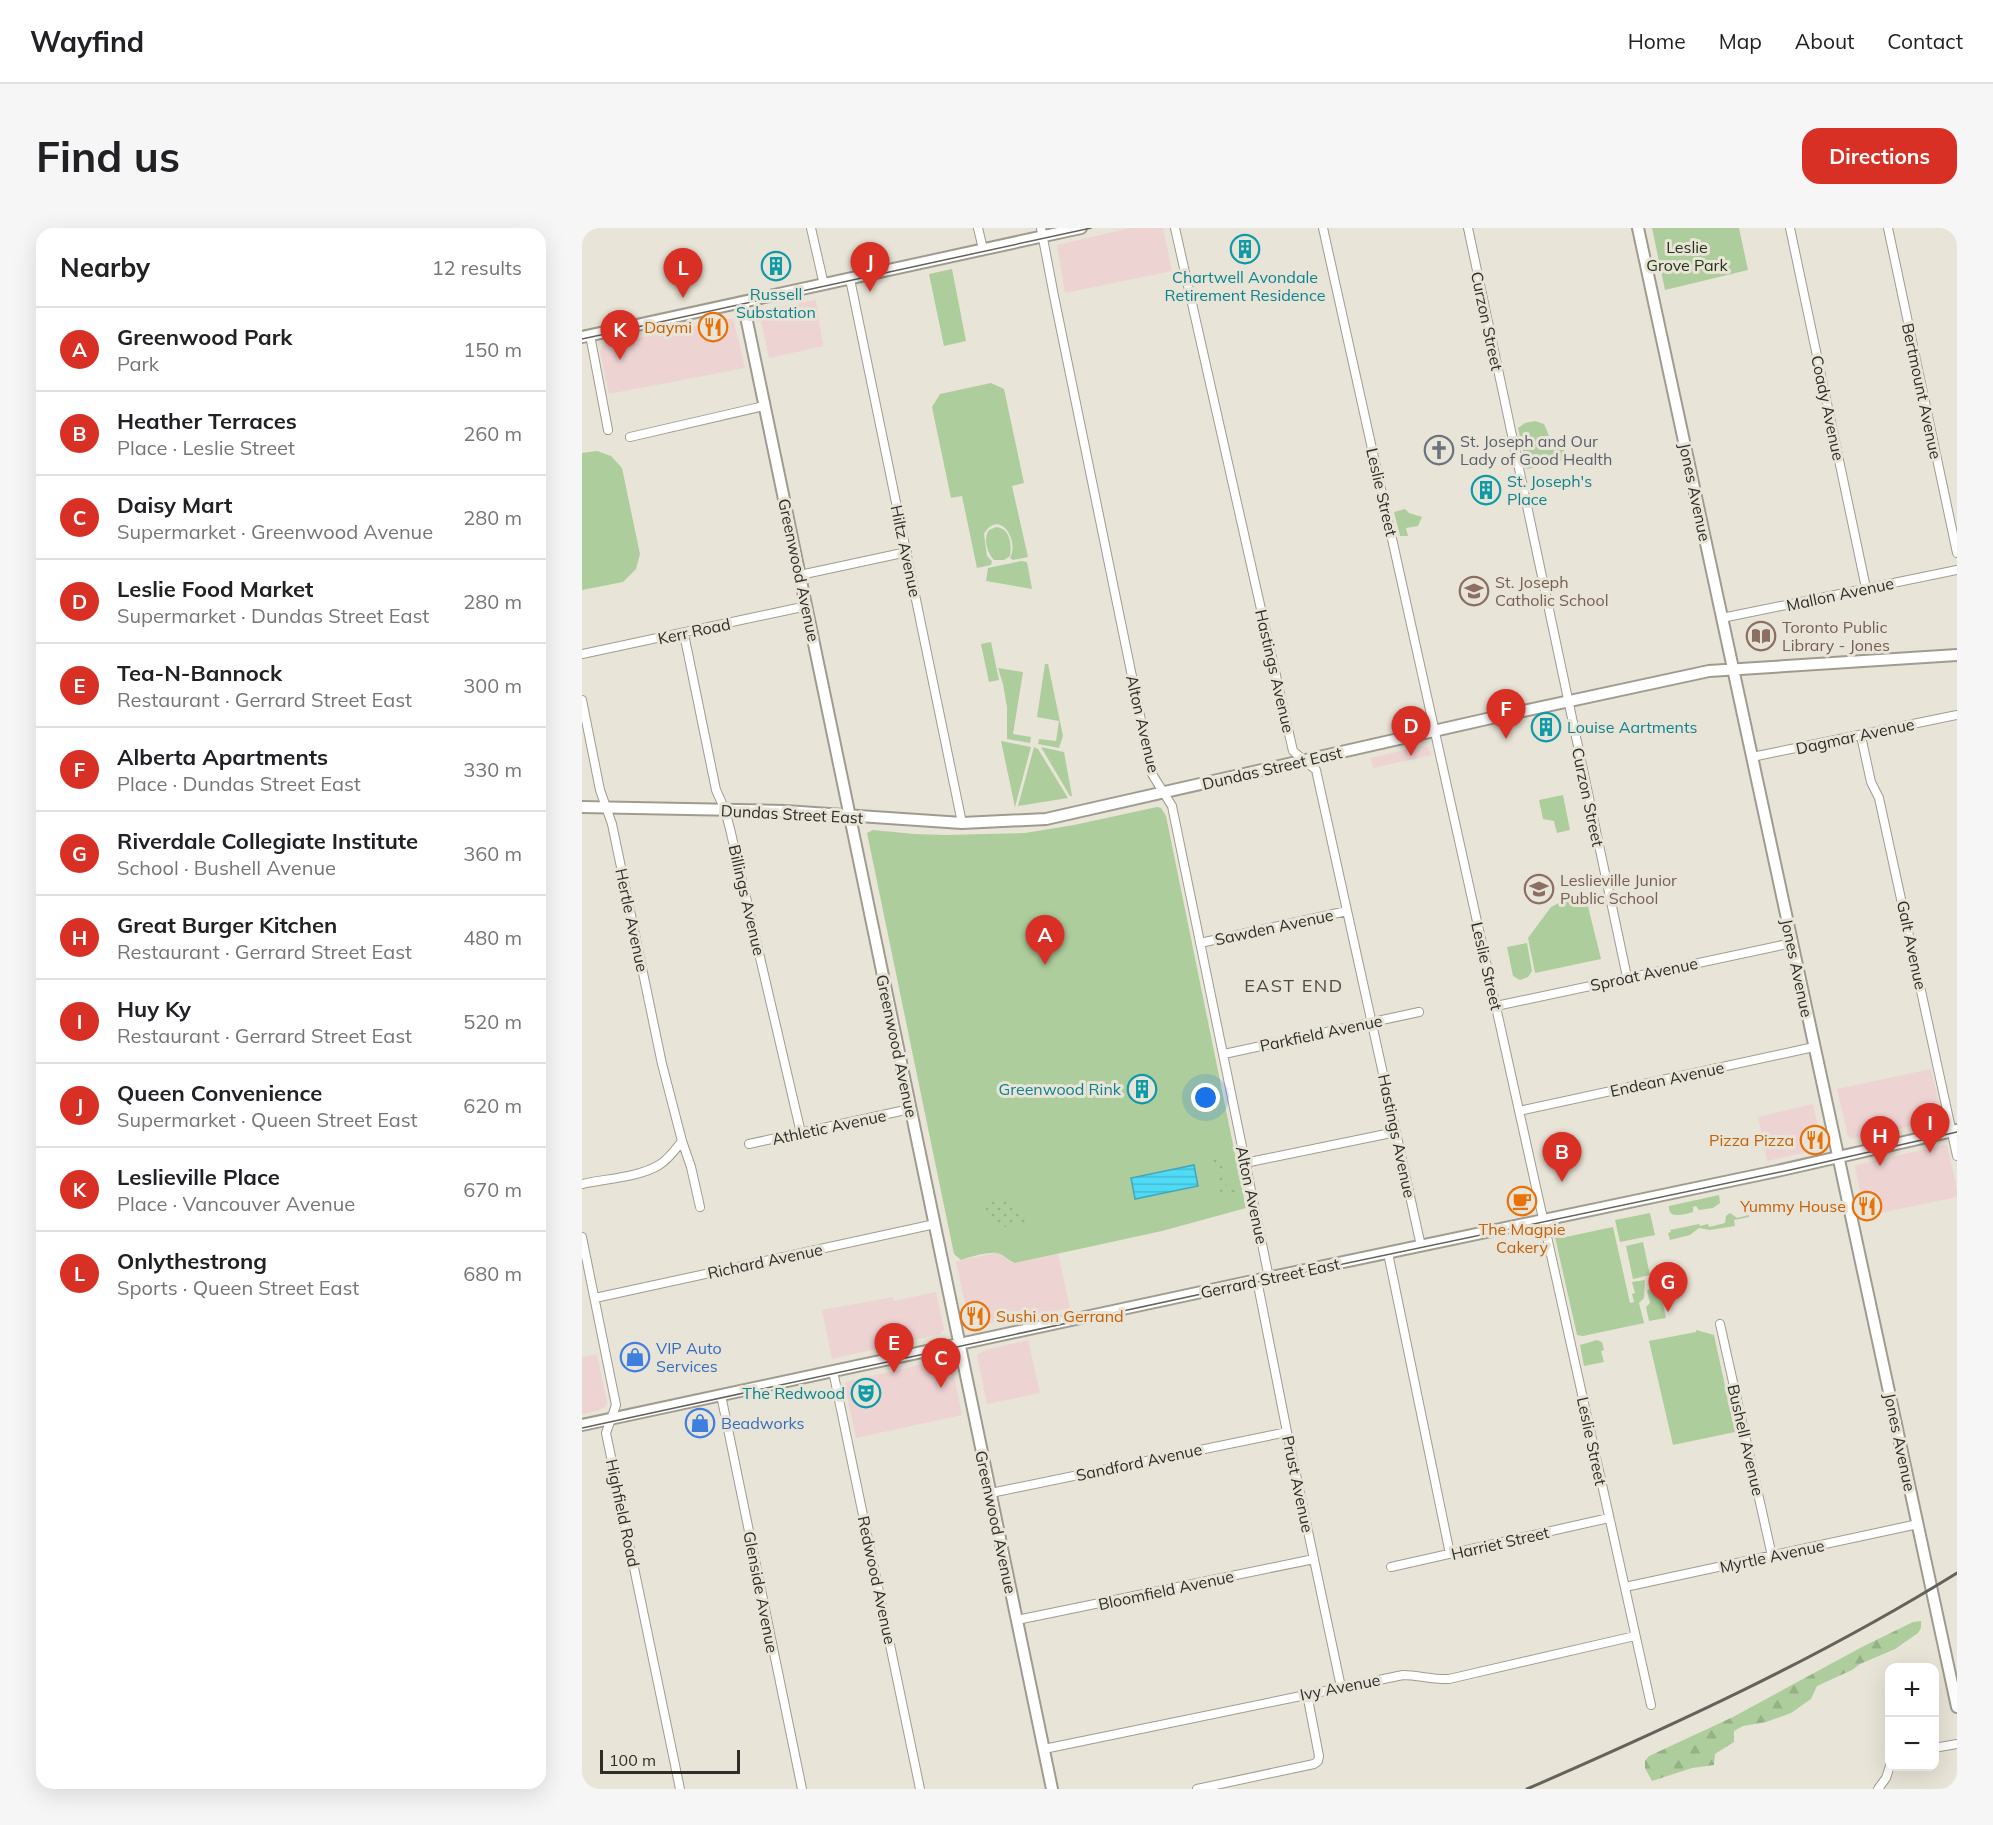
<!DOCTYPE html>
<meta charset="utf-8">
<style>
body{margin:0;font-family:Mulish,sans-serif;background:#f6f6f6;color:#202124}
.controls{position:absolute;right:18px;bottom:18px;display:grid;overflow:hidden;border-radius:12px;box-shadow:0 6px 24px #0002}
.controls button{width:54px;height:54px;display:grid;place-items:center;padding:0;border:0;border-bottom:2px solid #e0e0e0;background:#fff;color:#202124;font:30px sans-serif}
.scale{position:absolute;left:18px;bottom:15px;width:140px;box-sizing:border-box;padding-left:6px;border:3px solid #2e2d28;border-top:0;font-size:16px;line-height:21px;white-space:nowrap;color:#2e2d28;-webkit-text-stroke:4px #e8e4d7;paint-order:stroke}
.you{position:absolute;left:624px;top:870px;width:21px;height:21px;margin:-15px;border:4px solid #fff;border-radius:50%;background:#1a73e8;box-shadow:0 0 0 9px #1a73e833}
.badge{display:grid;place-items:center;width:39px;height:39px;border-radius:50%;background:#d93025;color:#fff;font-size:20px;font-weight:700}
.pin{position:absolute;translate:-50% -50px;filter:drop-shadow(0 2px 3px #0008)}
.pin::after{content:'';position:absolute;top:32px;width:21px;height:18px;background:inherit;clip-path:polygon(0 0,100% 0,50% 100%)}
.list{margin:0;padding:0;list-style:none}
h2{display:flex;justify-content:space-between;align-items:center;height:78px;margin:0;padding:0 24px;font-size:26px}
h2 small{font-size:20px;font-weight:400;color:#757577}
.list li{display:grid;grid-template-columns:39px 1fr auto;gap:18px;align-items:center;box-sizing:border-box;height:84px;padding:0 24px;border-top:2px solid #e0e0e0}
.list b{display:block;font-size:22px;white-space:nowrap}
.list p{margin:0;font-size:20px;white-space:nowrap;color:#757577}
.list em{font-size:20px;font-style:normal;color:#757577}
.map{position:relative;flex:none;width:1375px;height:1561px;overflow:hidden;border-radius:18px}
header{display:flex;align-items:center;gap:36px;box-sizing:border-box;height:84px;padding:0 30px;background:#fff;border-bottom:2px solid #e0e0e0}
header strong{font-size:28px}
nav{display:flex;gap:33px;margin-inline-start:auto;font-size:21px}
.intro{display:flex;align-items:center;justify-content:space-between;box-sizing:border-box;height:144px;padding:0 36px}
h1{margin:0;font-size:42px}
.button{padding:15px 27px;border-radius:18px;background:#d93025;color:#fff;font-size:21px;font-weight:700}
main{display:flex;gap:36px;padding:0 36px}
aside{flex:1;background:#fff;border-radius:18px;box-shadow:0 6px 24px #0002}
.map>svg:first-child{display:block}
.commercial{fill:#eed3d3}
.green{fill:#aecd9d}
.forest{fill:url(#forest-firs)}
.garden{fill:url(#garden-dots)}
.water{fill:url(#water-rules);stroke:#45a6b8;stroke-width:1.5}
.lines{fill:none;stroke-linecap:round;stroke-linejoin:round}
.street-casing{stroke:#9f9c8f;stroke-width:10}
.secondary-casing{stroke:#9f9c8f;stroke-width:14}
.street{stroke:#fff;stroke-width:8}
.secondary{stroke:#fff;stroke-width:10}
.tram{stroke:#64625b;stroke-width:1.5}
.rail{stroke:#64625b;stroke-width:3}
.labels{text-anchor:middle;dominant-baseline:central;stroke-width:6;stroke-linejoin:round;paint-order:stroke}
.park-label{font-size:16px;fill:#1f3312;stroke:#e8e4d7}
.culture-label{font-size:16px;fill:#0d838f;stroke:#e8e4d7}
.street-label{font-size:16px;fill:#2e2d28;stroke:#e8e4d7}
.food-label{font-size:16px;fill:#c56008;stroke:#e8e4d7;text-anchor:end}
.worship-label{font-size:16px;fill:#5b616d;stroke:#e8e4d7;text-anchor:start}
.education-label{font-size:16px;fill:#785e54;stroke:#e8e4d7;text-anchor:start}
.shop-label{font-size:16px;fill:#366cbe;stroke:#e8e4d7;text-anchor:start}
.neighbourhood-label{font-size:18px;letter-spacing:1.5px;fill:#4f4b40;stroke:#e8e4d7}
</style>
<header>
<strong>Wayfind</strong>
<nav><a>Home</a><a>Map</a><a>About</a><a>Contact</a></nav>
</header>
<div class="intro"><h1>Find us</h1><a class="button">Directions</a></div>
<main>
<aside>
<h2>Nearby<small>12 results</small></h2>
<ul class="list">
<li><span class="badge">A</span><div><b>Greenwood Park</b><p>Park</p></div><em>150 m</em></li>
<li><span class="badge">B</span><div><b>Heather Terraces</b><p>Place · Leslie Street</p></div><em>260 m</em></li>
<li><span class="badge">C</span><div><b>Daisy Mart</b><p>Supermarket · Greenwood Avenue</p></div><em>280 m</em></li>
<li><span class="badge">D</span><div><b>Leslie Food Market</b><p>Supermarket · Dundas Street East</p></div><em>280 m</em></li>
<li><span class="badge">E</span><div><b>Tea-N-Bannock</b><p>Restaurant · Gerrard Street East</p></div><em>300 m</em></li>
<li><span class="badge">F</span><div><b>Alberta Apartments</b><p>Place · Dundas Street East</p></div><em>330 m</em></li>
<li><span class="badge">G</span><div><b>Riverdale Collegiate Institute</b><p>School · Bushell Avenue</p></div><em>360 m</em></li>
<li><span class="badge">H</span><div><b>Great Burger Kitchen</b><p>Restaurant · Gerrard Street East</p></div><em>480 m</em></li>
<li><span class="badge">I</span><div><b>Huy Ky</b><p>Restaurant · Gerrard Street East</p></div><em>520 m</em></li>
<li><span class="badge">J</span><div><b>Queen Convenience</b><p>Supermarket · Queen Street East</p></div><em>620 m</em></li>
<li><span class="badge">K</span><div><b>Leslieville Place</b><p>Place · Vancouver Avenue</p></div><em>670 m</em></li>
<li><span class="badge">L</span><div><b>Onlythestrong</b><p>Sports · Queen Street East</p></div><em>680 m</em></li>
</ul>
</aside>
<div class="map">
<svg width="1375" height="1561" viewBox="0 0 1375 1561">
<defs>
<pattern id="forest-firs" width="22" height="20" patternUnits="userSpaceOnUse" patternTransform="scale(1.5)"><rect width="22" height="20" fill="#aecd9d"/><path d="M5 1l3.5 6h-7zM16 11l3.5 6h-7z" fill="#96b087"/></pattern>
<pattern id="garden-dots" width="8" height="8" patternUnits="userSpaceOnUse" patternTransform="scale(1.5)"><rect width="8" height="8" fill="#aecd9d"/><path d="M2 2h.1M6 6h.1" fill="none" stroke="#96b087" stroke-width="1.8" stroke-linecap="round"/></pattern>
<pattern id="water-rules" width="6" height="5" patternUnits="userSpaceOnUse" patternTransform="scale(1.5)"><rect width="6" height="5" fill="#4fdaf5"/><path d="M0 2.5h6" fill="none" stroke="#45bbd2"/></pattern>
</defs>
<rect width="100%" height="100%" fill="#e8e4d7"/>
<path class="commercial" d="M549,0H581L590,43L483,65L475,17Z
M234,72L241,118L187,130L177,83Z
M151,90L163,140L27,166L18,123L20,118Z
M839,518L846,520L850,527L791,540L789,530Z
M1349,841L1360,889L1357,893L1269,911L1266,908L1255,861Z
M1231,876L1240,919L1239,921L1185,933L1176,889Z
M1362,917H1365L1375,961V969L1283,988L1273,939L1274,937Z
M414,1025L421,1027L426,1033L433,1035L476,1026L488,1080L393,1098L390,1097L387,1094L374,1034L379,1032Z
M354,1064L362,1101L358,1106L250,1131L240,1082L311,1069L312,1073Z
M446,1112L458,1165L405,1176L395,1127L404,1122Z
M15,1126L25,1174L24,1178L18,1182L0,1186V1129Z
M363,1131L369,1134L380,1187L274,1210L263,1158L264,1154Z"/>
<path class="green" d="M1070,0H1157L1166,42L1083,62Z
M370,41L384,113L362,118L347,46Z
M409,155L422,161L442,255L430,258L446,329L431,332L428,330C438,312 417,280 402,306L405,328L410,333L409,337L395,340L380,268L369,270L350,179L358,166Z
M953,193L962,196L968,210L974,212L980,210L984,232L945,241L936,200L943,195Z
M15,223L29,228L40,240L58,326L54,341L41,354L0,362V225Z
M823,281L827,285L840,289L836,298L824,300L826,308H818L812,284Z
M414,299C428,300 430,316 428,328L422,332H412C405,325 401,310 407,302Z
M439,333L445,334L450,361L404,353L406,340Z
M409,414L417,452L407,454L399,416Z
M463,436H466L481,508L477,520L456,516L457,511L474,513L477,493L455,489Z
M416,440L441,444L431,506L449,509L448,515L425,511V479L421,456Z
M419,513L449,519L433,579Z
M452,519L456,521L486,570L436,578Z
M459,519L482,524L490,568H488Z
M981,567L988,602L975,605L972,593L961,591L957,572Z
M575,579L579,580L584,588L664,980L580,1003L433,1035C426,1033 422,1026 415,1025C404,1024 389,1029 379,1032L372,1026L285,605L291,602L332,606L363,607L443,605L492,597Z
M1002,662L1019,731L953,745L946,710L969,679Z
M945,715L950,743L946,749L938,752L931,748L925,719Z
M1137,967L1138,975L1131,980L1117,982L1114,978L1111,979V984C1102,986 1086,992 1087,978Z
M1068,985L1073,1007L1038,1014L1033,992Z
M1148,985L1155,990L1167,987V989L1152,992L1153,998L1128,1002L1117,1000L1108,1007L1088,1012L1086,1005L1089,1004L1088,1002L1117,996L1118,998L1126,996L1127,999L1143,995L1144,988Z
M1031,999L1048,1075L1052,1074L1050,1066L1053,1065L1050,1054L1063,1052L1062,1070L1057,1075L1062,1095L1001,1108L995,1107L973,1009L979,1010Z
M1061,1014L1068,1047L1051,1051L1044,1018Z
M1075,1049L1084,1090L1067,1093L1064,1079L1068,1075L1065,1063L1070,1059L1069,1050Z
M1114,1102L1132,1107L1153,1204L1091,1217L1067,1113L1114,1104Z
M1015,1112L1020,1114L1022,1122L1019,1123L1022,1134L1002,1138L998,1117Z"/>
<path class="forest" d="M1339,1393V1400L1336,1405L1313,1421L1278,1436L1270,1442L1235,1458L1229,1471L1209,1485L1184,1494L1161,1498L1152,1503V1514L1133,1526L1132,1537L1110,1540L1070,1553L1063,1540V1533L1067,1528L1151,1489L1280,1419L1331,1394Z"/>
<path class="garden" d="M635,926L638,928L645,960L661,961V964L644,967L638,963L630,927Z
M421,971C433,974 445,983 444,997L421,999L400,983L407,975Z"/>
<path class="water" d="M612,937L616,958L553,971L549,950Z"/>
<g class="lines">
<g class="street-casing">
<path id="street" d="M229,0L242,57
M396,0L401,21
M459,0L472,68L570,546L590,578L687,1050
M593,0L711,523L734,542L839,1018
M741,0L1069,1477
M886,0L1045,749
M1208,0L1284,360
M1306,0L1375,325
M268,51L380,595
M8,107L26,202
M48,209L182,178
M218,347L325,324
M1140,390L1375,342
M102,406L134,562L143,582L148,601L219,905
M0,426L225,378
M0,472L18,562L30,596L80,836L100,913L109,939L118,979
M1279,508L1289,554L1297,570L1375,928
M1170,529L1375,487
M618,715L765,683
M914,778L1210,715
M642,826L837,784
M937,883L1232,819
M167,916L328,881
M663,935L814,904
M0,956C22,951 58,949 77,937C87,931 93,922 100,913
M0,1009L34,1177L24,1205L98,1561
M806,1025L868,1326
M675,1052L705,1204L759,1459
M13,1070L353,996
M1138,1096L1190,1328
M251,1143L338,1561
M139,1167L220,1561
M409,1265L705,1204
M809,1339L1027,1290
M1043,1359L1336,1296
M435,1392L732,1331
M1352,1520L1375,1516
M462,1521L821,1447C837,1447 851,1452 867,1451L1053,1408
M615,1561L732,1536L736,1533L737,1528L725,1466
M1296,1561L1304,1550L1308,1538"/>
</g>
<g class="secondary-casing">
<path id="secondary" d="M1056,0L1375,1479
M161,74L470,1561
M0,109L499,0
M0,579L203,583L380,595L464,591L918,488L1127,443L1375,427
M0,1197L666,1054L1195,943L1375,902"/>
</g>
<use href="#street" class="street"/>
<use href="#secondary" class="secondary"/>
<path class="tram" d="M0,111L509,0
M0,1200L661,1057L1208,942L1375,904"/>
<path class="rail" d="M945,1561C1092,1497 1238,1430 1375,1345"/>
</g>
<defs>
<g id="building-ring" transform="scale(1.5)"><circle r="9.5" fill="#e8e4d7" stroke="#0f9aa8" stroke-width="1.5"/><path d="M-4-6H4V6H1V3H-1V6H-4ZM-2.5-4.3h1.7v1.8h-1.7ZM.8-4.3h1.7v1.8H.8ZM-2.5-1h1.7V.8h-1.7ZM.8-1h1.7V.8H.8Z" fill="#0f9aa8"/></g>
<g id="restaurant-ring" transform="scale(1.5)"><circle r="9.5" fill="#e8e4d7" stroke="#e8710a" stroke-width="1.5"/><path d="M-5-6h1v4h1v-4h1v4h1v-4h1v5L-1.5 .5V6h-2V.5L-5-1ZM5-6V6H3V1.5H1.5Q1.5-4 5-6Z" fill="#e8710a"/></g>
<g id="church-ring" transform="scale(1.5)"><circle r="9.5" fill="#e8e4d7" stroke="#6b7280" stroke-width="1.5"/><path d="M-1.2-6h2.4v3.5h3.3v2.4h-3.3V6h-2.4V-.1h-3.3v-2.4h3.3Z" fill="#6b7280"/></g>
<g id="school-ring" transform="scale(1.5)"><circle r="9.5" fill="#e8e4d7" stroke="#8d6e63" stroke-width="1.5"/><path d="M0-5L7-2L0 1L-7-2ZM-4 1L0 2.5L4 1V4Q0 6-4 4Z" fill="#8d6e63"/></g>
<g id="library-ring" transform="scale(1.5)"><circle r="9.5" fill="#e8e4d7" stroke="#8d6e63" stroke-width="1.5"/><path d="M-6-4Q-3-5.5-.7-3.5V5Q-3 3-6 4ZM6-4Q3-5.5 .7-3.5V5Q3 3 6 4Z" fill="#8d6e63"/></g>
<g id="cafe-ring" transform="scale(1.5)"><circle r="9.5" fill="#e8e4d7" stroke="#e8710a" stroke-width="1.5"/><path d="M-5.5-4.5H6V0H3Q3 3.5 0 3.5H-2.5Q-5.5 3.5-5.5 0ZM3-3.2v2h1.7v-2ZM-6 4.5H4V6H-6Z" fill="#e8710a"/></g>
<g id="shop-ring" transform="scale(1.5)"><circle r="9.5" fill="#e8e4d7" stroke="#3f7fe0" stroke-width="1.5"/><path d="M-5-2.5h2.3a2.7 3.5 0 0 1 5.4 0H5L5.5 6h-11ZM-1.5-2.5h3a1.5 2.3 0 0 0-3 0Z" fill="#3f7fe0"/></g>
<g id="theatre-ring" transform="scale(1.5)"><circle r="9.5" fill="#e8e4d7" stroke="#0f9aa8" stroke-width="1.5"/><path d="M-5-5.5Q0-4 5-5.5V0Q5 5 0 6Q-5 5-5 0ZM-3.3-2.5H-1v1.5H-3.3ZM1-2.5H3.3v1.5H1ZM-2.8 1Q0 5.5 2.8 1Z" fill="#0f9aa8"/></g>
</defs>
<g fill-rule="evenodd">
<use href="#building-ring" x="663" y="21"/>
<use href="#building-ring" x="194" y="38"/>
<use href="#restaurant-ring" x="131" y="99"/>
<use href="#church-ring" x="857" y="222"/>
<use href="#building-ring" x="904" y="262"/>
<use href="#school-ring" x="892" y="363"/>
<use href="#library-ring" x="1179" y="408"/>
<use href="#building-ring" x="964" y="499"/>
<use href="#school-ring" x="957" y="661"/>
<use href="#building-ring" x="560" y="861"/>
<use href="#restaurant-ring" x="1233" y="912"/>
<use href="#cafe-ring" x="940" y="973"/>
<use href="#restaurant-ring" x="1285" y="978"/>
<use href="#restaurant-ring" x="393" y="1088"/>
<use href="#shop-ring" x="53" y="1129"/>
<use href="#theatre-ring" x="284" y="1165"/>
<use href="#shop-ring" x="118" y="1195"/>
</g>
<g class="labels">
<g class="park-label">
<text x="1105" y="19">Leslie<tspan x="1105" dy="18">Grove Park</tspan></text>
</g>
<g class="culture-label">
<text x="663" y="49">Chartwell Avondale<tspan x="663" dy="18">Retirement Residence</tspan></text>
<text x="194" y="66">Russell<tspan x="194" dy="18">Substation</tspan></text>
<text x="925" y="253" text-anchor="start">St. Joseph's<tspan x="925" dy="18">Place</tspan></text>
<text x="985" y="499" text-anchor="start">Louise Aartments</text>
<text x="539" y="861" text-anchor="end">Greenwood Rink</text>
<text x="263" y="1165" text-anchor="end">The Redwood</text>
</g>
<g class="street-label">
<text transform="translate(905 93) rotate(78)">Curzon Street</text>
<text transform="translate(1340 163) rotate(78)">Bertmount Avenue</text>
<text transform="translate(1246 180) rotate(78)">Coady Avenue</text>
<text transform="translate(800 264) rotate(77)">Leslie Street</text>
<text transform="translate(1113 264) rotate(78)">Jones Avenue</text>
<text transform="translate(324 323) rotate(78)">Hiltz Avenue</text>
<text transform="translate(217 342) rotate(78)">Greenwood Avenue</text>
<text transform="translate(1258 366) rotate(-12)">Mallon Avenue</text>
<text transform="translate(112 403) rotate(-12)">Kerr Road</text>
<text transform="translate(693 443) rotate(77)">Hastings Avenue</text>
<text transform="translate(561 496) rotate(77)">Alton Avenue</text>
<text transform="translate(1273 508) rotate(-12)">Dagmar Avenue</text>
<text transform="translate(690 540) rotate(-13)">Dundas Street East</text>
<text transform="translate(1006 569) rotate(78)">Curzon Street</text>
<text transform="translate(210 586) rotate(3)">Dundas Street East</text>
<text transform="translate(165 672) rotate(77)">Billings Avenue</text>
<text transform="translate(50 692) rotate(78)">Hertle Avenue</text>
<text transform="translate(692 699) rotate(-12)">Sawden Avenue</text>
<text transform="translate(1330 717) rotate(78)">Galt Avenue</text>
<text transform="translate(905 738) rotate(77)">Leslie Street</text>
<text transform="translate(1215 740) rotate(78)">Jones Avenue</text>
<text transform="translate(1062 746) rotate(-12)">Sproat Avenue</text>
<text transform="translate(739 805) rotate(-12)">Parkfield Avenue</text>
<text transform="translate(315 818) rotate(78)">Greenwood Avenue</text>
<text transform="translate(1085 851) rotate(-12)">Endean Avenue</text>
<text transform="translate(247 899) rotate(-12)">Athletic Avenue</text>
<text transform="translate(815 908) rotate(78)">Hastings Avenue</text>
<text transform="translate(670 967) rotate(78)">Alton Avenue</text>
<text transform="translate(183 1033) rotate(-12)">Richard Avenue</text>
<text transform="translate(688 1050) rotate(-12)">Gerrard Street East</text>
<text transform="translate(1164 1212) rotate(77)">Bushell Avenue</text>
<text transform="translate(1010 1213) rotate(78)">Leslie Street</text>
<text transform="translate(1318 1214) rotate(78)">Jones Avenue</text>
<text transform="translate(557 1234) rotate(-12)">Sandford Avenue</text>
<text transform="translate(716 1256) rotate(78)">Prust Avenue</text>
<text transform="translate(41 1285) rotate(78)">Highfield Road</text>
<text transform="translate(414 1294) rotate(78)">Greenwood Avenue</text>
<text transform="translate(918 1315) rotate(-13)">Harriet Street</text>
<text transform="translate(1190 1328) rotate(-12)">Myrtle Avenue</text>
<text transform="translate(295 1352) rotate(78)">Redwood Avenue</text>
<text transform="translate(584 1362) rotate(-12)">Bloomfield Avenue</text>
<text transform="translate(179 1364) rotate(79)">Glenside Avenue</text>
<text transform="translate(758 1459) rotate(-11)">Ivy Avenue</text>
</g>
<g class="food-label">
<text x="110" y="99">Daymi</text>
<text x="1212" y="912">Pizza Pizza</text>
<text x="1264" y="978">Yummy House</text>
<text x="940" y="1001" text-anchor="middle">The Magpie<tspan x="940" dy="18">Cakery</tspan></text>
<text x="414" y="1088" text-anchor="start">Sushi on Gerrand</text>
</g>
<g class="worship-label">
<text x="878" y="213">St. Joseph and Our<tspan x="878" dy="18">Lady of Good Health</tspan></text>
</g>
<g class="education-label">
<text x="913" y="354">St. Joseph<tspan x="913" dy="18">Catholic School</tspan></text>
<text x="1200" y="399">Toronto Public<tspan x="1200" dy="18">Library - Jones</tspan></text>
<text x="978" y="652">Leslieville Junior<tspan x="978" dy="18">Public School</tspan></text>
</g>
<g class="shop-label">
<text x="74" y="1120">VIP Auto<tspan x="74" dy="18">Services</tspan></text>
<text x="139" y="1195">Beadworks</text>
</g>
<g class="neighbourhood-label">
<text x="712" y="757">EAST END</text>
</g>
</g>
</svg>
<div class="controls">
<button>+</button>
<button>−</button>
</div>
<div class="scale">100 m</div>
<div class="you"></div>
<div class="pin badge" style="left:463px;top:737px">A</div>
<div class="pin badge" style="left:980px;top:954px">B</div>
<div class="pin badge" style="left:359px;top:1160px">C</div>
<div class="pin badge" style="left:829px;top:528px">D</div>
<div class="pin badge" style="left:312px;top:1145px">E</div>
<div class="pin badge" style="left:924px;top:511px">F</div>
<div class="pin badge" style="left:1086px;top:1084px">G</div>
<div class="pin badge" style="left:1298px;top:938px">H</div>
<div class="pin badge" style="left:1348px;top:925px">I</div>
<div class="pin badge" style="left:288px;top:64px">J</div>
<div class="pin badge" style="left:38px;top:132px">K</div>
<div class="pin badge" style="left:101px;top:70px">L</div>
</div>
</main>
